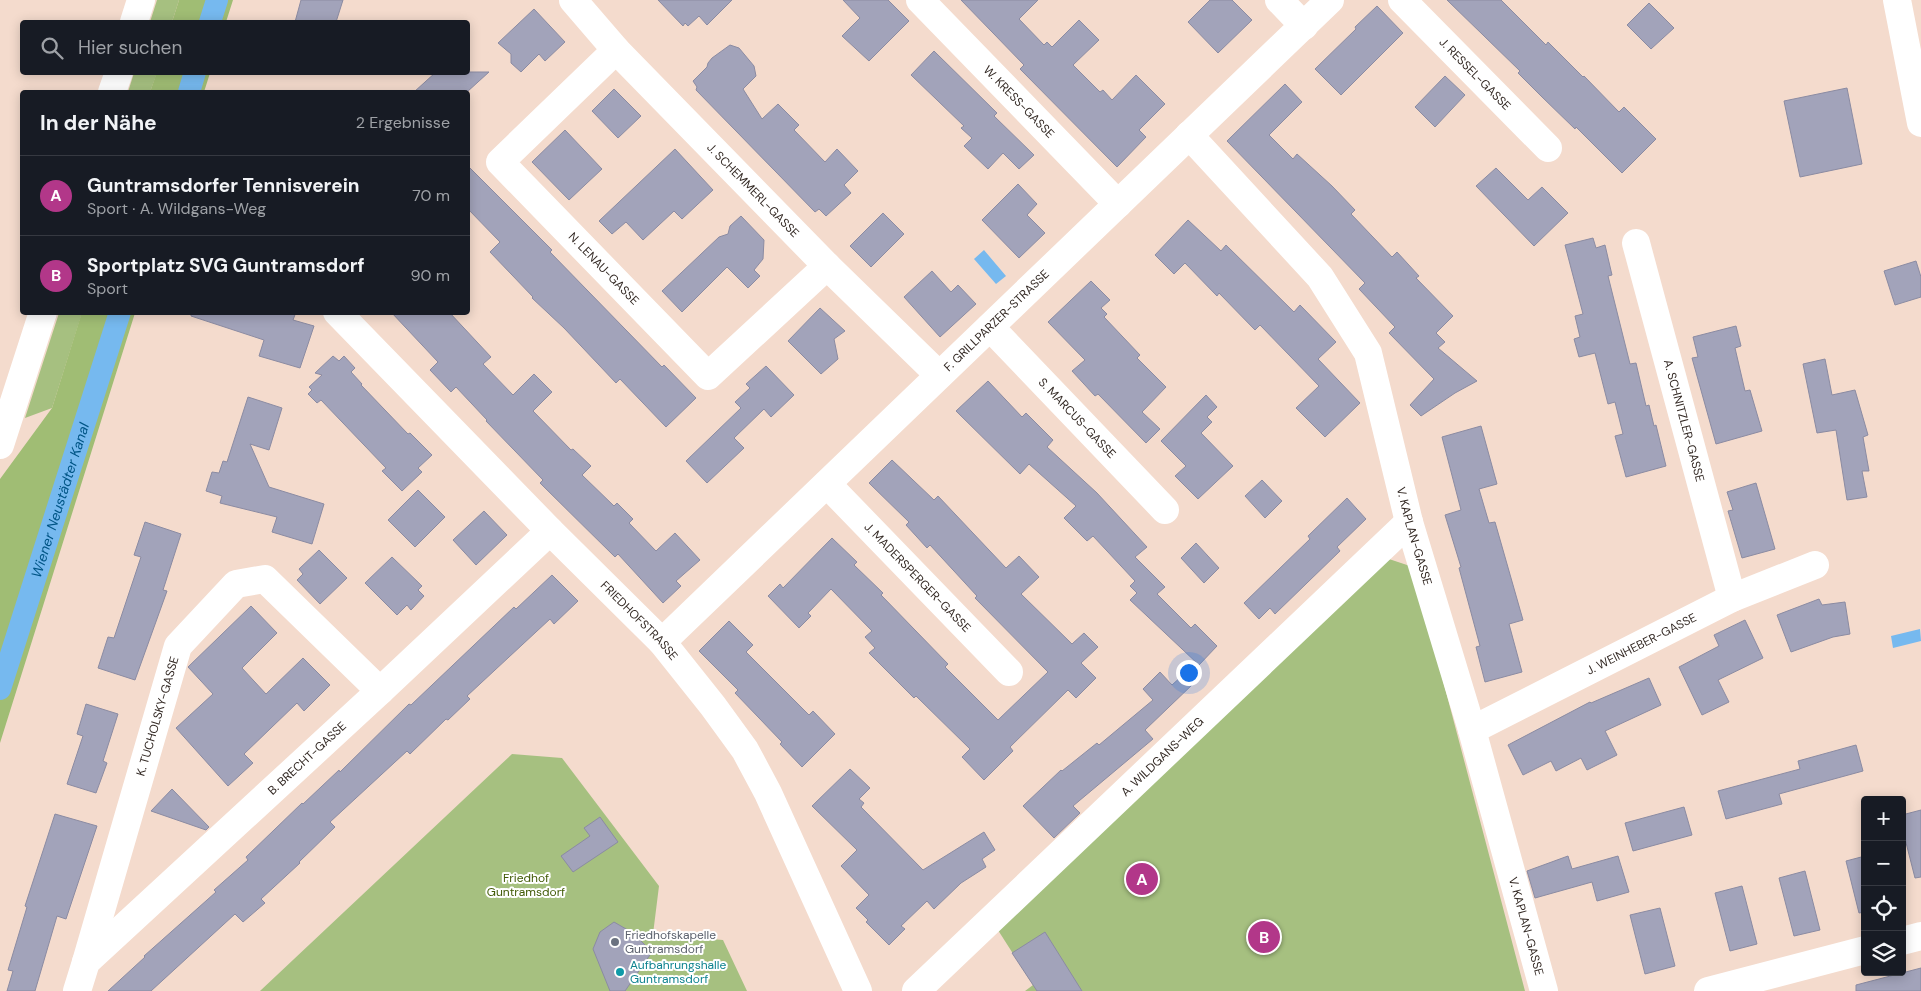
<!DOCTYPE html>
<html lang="de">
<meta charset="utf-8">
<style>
body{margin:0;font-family:"DM Sans",sans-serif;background:#20242c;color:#f1f3f6}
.controls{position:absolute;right:15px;bottom:15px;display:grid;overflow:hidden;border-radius:5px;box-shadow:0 2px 12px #0003}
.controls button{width:45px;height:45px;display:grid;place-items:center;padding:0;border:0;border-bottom:1px solid #363941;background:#171b24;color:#f1f3f6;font:25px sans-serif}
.you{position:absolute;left:1188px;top:672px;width:18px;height:18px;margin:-12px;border:4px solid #fff;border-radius:50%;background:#1a73e8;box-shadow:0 0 0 8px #1a73e833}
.badge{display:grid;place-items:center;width:32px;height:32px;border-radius:50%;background:#b23789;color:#fff;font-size:16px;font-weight:700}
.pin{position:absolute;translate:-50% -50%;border:2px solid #fff;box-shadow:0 1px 5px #0006}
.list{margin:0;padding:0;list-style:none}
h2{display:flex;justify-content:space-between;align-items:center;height:65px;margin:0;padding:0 20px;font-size:21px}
h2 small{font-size:16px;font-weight:400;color:#9ea1a6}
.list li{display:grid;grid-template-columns:32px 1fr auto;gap:15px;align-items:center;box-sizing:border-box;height:80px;padding:0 20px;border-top:1px solid #363941}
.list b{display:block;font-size:19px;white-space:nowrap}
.list p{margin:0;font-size:16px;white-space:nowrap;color:#9ea1a6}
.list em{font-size:16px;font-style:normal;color:#9ea1a6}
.icon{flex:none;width:28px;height:28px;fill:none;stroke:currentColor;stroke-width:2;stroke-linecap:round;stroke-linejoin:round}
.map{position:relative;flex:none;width:1921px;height:991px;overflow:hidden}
.search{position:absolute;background:#171b24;box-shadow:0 2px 12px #0003;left:20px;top:20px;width:450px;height:55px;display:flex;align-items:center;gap:12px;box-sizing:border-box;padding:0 18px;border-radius:5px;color:#9ea1a6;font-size:19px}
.panel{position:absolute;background:#171b24;box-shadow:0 2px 12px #0003;left:20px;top:90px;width:450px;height:225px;border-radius:5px}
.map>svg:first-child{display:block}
.green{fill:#a6c080}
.forest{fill:#a0bd74}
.water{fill:#76b9ef}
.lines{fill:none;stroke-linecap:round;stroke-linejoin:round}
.canal{stroke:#76b9ef;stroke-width:22}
.building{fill:#a2a3ba;stroke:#8b8ba2}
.minor{stroke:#fff;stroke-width:28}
.worship-dot{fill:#6b7280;stroke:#fff;stroke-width:2}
.culture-dot{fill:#0f9aa8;stroke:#fff;stroke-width:2}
.labels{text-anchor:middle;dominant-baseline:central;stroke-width:4;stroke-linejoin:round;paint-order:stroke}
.street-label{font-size:12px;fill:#342a25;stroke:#fff}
.park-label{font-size:12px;fill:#415a06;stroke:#fff}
.worship-label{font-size:12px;fill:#5b616d;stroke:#fff;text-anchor:start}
.culture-label{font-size:12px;fill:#0d838f;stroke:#fff;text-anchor:start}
.water-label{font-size:14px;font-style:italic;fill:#005586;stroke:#fff}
</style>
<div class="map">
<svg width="1921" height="991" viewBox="0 0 1921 991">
<rect width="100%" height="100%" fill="#f4dbcd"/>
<path class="green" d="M157,0H179L172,22H150Z
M134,73H157L150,92H128Z
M59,313H82L52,408L25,418Z
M1386,558L1413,567L1525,991H1025L1033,985L996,927Z
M512,754L562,758L659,886L653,934L723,940L747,991H260Z"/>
<path class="forest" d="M179,0H233L226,22H172Z
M157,72H210V73L204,92H150Z
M82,312L135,313L0,743V479L52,408Z"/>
<path class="water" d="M984,250L1006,276L996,284L974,259Z
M1920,629L1921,641L1893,648L1891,636Z"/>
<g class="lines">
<g class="canal">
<path d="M210,22L217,0"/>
<path d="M189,92L195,72"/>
<path id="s1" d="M0,689L120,312"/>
</g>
</g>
<path class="building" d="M301,0H343L336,22H295Z
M658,0H732L707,25L699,16L688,26L685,23L683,26Z
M843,0H888L909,21L869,61L842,36L860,18Z
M961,0H1038L1019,19L1044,45L1047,42L1052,47L1079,20L1099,40L1073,65L1100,92L1103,90L1112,100L1136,75L1165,104L1139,130L1146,137L1117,167L1020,69L1024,65Z
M1210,0H1232L1252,20L1218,53L1188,22Z
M1447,0H1501L1546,45L1548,42L1583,77L1584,76L1619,112L1624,107L1656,139L1622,173L1576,127L1575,129L1541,96L1518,73L1520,71Z
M1649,3L1674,28L1651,49L1627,25Z
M1377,6L1403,33L1341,95L1315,69L1356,29L1355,27Z
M534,9L565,42L545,61L539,54L521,72L511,63V54L498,43Z
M730,45L739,48L754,66L756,76L743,89L762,119L778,104L799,125L794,130L825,162L837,149L858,171L844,185L851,193L826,216L819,209L815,212L696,90L697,87L693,81L707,67L708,63L712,58Z
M934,51L997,113L994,116L1034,155L1019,169L1003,153L988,169L964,146L972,138L961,128L964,126L911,75Z
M436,72H489L467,92H414Z
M1445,76L1465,95L1435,127L1415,107Z
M1285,84L1302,102L1269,135L1293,159L1297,154L1332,186L1355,210L1351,214L1392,257L1397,252L1419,276L1416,278L1453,316L1436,333L1445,342L1438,348L1477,381L1455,393L1421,416L1410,405L1434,379L1389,333L1395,327L1359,289L1365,283L1227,141Z
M1847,88L1862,164L1800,177L1784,101Z
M614,89L641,116L618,138L592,111Z
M565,130L602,169L569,200L532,162Z
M675,149L713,190L682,219L674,211L643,240L626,222L612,234L599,221Z
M468,166L552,250L550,252L662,367L664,365L696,398L666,427L620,379L616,383L564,328L532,298L533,297L490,252L500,242L468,209Z
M1496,168L1528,200L1542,187L1568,213L1534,246L1476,186Z
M1018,184L1037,204L1027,215L1045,233L1019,258L982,220Z
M883,213L904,234L871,267L850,246Z
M741,216L764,240L763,259L754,270L760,276L748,288L727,267L682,312L662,291L719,237L728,234L730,226Z
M1188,220L1221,251L1226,245L1294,312L1300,305L1336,342L1318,359L1360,403L1325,437L1296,408L1319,386L1260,325L1255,330L1219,293L1217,296L1185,263L1174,274L1155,255Z
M1593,238L1596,248L1605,245L1612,275L1608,276L1630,364L1636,363L1646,406L1649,405L1654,426L1656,425L1666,466L1626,477L1615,436L1623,434L1615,402L1608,404L1595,353L1579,357L1574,339L1580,337L1575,316L1583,314L1565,245Z
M1916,261L1921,277V297L1895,305L1884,271Z
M932,271L951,292L958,285L976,304L940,337L904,297Z
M1091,281L1110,300L1101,308L1107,314L1104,317L1140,355L1137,358L1166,387L1142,412L1160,429L1146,443L1098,394L1095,396L1072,371L1085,360L1048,322Z
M820,308L845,331L834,339L838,359L821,374L788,341Z
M191,312H296L293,320L314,326L300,368L259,356L264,340L191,316Z
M391,312H449L491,357L483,364L513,395L534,374L552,392L533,411L571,450L573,449L591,466L582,475L614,506L617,503L633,519L629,523L656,551L675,533L700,560L676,581L681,586L663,603L618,554L615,557L540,483L543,480L486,421L487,420L456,387L451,392L430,370L438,362Z
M1736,326L1741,346L1735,348L1745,391L1750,390L1762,431L1716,444L1692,358L1698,357L1693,337Z
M333,356L339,361L344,356L355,368L351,372L362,384L361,385L408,434L410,433L432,455L418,468L422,472L402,491L382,471L386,468L321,400L317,403L308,394L312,390L309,387L322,375L315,373Z
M1825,359L1832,395L1855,390L1868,435L1863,437L1869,471H1862L1867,497L1847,500L1836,430L1817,433L1803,364Z
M766,366L794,395L771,417L764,409L734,438L744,448L707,483L686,461L741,408L735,402L750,388L746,384Z
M988,381L1022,417L1026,413L1053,440L1047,447L1097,493L1147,547L1135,557L1165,587L1157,594L1191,628L1195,624L1217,646L1199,665L1130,600L1137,593L1130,586L1135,581L1093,536L1087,541L1064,518L1076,506L1029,464L1020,474L956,411Z
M1206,395L1217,407L1207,417L1212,422L1201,433L1233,466L1198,499L1175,476L1186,466L1161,441Z
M248,397L282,408L269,450L250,444L269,487L324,504L312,544L272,532L277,517L220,503L222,496L206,491L212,472L219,473L223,461L227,462Z
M1481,426L1497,484L1479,489L1489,523L1495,522L1523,620L1509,624L1522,672L1485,682L1476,647L1480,646L1459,568L1461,567L1445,515L1461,510L1442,437Z
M892,460L934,500L938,496L1006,568L1019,556L1039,577L1021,594L1072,644L1084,633L1098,647L1081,663L1096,678L1076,698L1068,690L1010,747L1013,751L984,780L962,757L970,749L916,696L914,698L869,653L875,648L865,637L872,631L831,589L808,613L811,616L799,628L768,596L780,584L783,588L832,538L857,562L854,565L883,593L881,595L948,664L945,667L998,720L1048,672L975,598L977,596L930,545L927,548L906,525L909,522L869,483Z
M1262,480L1282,501L1265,518L1245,496Z
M1756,483L1775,549L1742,558L1728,511L1733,510L1727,492Z
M418,490L445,517L415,547L388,520Z
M1347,498L1366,519L1337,547L1340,551L1275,614L1270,608L1259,619L1244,603L1310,539L1308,536Z
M484,511L507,535L476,565L453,540Z
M145,522L181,534L163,590L167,591L135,680L98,668L108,637L114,638L141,557L134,555Z
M1196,543L1219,568L1204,583L1181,558Z
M319,550L347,578L320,604L297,580L303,574L299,569Z
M392,557L422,586L418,590L424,596L411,610L407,605L397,615L365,583Z
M552,575L578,601L554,624L550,619L467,696L470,699L448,720L446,719L410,754L407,751L330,822L335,827L299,862L300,863L261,899L265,903L243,922L235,914L151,991H108L145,957L144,956L216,892L214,890L248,860L246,857L302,803L303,804L339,770L340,772L409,704L411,705L514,607L516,609Z
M1819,599L1822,605L1845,602L1850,634L1833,637L1791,652L1777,615Z
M251,606L277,633L242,668L266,694L303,658L330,685L304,711L297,703L244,754L253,763L228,786L176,728L213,694L188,667Z
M1745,620L1763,658L1718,680L1729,702L1702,715L1679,667L1719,646L1714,635Z
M729,621L753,645L746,652L809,715L813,711L835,734L802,767L780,744L782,742L735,693L738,690L699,651Z
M1160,672L1172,685L1184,674L1193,684L1145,730L1153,739L1073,806L1080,813L1054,838L1023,806L1061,770L1062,771L1097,743L1099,745L1153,700L1143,689Z
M1649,678L1661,705L1605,731L1617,755L1587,770L1581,758L1556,771L1551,761L1523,775L1508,745L1590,702L1591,703Z
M86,704L118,714L103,761L107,763L96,793L67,784L83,736L77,734Z
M1856,745L1863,771L1779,794L1782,804L1726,819L1718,791L1800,769L1798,761Z
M850,769L870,788L859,799L864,803L861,807L923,870L984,832L995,850L982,859L986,867L961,883L934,909L927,901L901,926L905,929L889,945L866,922L868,920L856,908L869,895L841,866L857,850L812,806Z
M172,789L209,827L206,830L151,811Z
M1684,807L1692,835L1633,851L1625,823Z
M1921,810V877L1915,878L1902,827V815Z
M55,814L97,826L66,919L57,916L35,991H7L13,971L8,970L27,907L25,906Z
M600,817L618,842L573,872L561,856L590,836L584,828Z
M1568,856L1572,869L1618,856L1629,892L1597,901L1592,882L1535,898L1527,871Z
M1865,856V912L1859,913L1846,861Z
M1805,871L1820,930L1794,936L1779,878Z
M1742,886L1757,944L1730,951L1715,893Z
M1660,908L1675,966L1645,974L1630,915Z
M614,922L633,933L652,952L625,991H610L593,949L600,932Z
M1045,932L1082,991H1037L1012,953Z
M1921,968V991H1856V985Z"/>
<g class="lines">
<g class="minor">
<path id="s2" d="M573,0L616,50L827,266L939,375"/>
<path id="s3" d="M920,0L1118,204"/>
<path d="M1279,0L1304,26"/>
<path id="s4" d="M1402,0L1548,148"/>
<path d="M1897,0L1921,123"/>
<path d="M134,22L141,0"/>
<path id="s5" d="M616,50L500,162L708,376L827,266"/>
<path d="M112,92L119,72"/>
<path id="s6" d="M1189,135L1320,277L1368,353L1409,522L1472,730L1544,991"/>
<path id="s7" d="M1636,243L1732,598"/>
<path id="s8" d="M337,312L550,531L662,642L713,706L745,750L768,793L858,991"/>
<path id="s9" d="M990,327L1165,510"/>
<path d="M0,445L43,312"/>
<path id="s10" d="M827,484L1009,672"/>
<path id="s11" d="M662,642L1330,0"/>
<path id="s12" d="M1472,730L1732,598L1815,565"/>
<path d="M1902,941L1921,936"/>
<path id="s13" d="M86,962L178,646L236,584L265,579L380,691"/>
<path id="s14" d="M77,991L86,962L380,691L550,531"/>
<path id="s15" d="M916,991L1409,522"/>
<path d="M1708,991L1865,950"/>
</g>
</g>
<circle class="worship-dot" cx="615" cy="942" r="5"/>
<circle class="culture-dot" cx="620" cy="972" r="5"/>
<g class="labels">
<g class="street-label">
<text stroke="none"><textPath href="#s4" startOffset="104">J. RESSEL-GASSE</textPath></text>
<text stroke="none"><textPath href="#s3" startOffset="142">W. KRESS-GASSE</textPath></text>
<text stroke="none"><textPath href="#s2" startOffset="262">J. SCHEMMERL-GASSE</textPath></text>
<text stroke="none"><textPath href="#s5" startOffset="310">N. LENAU-GASSE</textPath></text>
<text stroke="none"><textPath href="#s11" startOffset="464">F. GRILLPARZER-STRASSE</textPath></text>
<text stroke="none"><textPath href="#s9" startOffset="126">S. MARCUS-GASSE</textPath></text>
<text stroke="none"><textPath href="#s7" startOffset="184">A. SCHNITZLER-GASSE</textPath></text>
<text stroke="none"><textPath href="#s6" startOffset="472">V. KAPLAN-GASSE</textPath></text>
<text stroke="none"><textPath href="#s10" startOffset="130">J. MADERSPERGER-GASSE</textPath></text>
<text stroke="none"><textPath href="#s8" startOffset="432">FRIEDHOFSTRASSE</textPath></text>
<text stroke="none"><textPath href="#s12" startOffset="190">J. WEINHEBER-GASSE</textPath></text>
<text stroke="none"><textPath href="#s13" startOffset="256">K. TUCHOLSKY-GASSE</textPath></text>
<text stroke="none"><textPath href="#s15" startOffset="340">A. WILDGANS-WEG</textPath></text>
<text stroke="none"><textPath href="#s14" startOffset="331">B. BRECHT-GASSE</textPath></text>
<text stroke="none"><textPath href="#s6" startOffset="878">V. KAPLAN-GASSE</textPath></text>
</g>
<g class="park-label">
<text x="526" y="878">Friedhof<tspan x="526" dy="14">Guntramsdorf</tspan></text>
</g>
<g class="worship-label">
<text x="625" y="935">Friedhofskapelle<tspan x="625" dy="14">Guntramsdorf</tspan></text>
</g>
<g class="culture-label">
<text x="630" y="965">Aufbahrungshalle<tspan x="630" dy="14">Guntramsdorf</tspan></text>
</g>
<g class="water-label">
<text stroke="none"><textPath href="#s1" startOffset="198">Wiener Neustädter Kanal</textPath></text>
</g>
</g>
</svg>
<div class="controls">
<button>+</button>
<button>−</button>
<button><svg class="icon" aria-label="locate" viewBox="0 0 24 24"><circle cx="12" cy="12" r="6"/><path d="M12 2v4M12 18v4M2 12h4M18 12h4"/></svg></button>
<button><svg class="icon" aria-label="layers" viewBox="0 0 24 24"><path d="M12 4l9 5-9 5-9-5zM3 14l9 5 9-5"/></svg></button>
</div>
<div class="you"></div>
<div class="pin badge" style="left:1142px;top:879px">A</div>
<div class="pin badge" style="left:1264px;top:937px">B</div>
<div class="search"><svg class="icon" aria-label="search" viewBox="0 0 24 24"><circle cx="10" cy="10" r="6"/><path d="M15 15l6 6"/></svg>Hier suchen</div>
<section class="panel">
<h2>In der Nähe<small>2 Ergebnisse</small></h2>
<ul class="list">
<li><span class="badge">A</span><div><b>Guntramsdorfer Tennisverein</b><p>Sport · A. Wildgans-Weg</p></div><em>70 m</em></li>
<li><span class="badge">B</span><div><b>Sportplatz SVG Guntramsdorf</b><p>Sport</p></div><em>90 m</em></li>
</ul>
</section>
</div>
